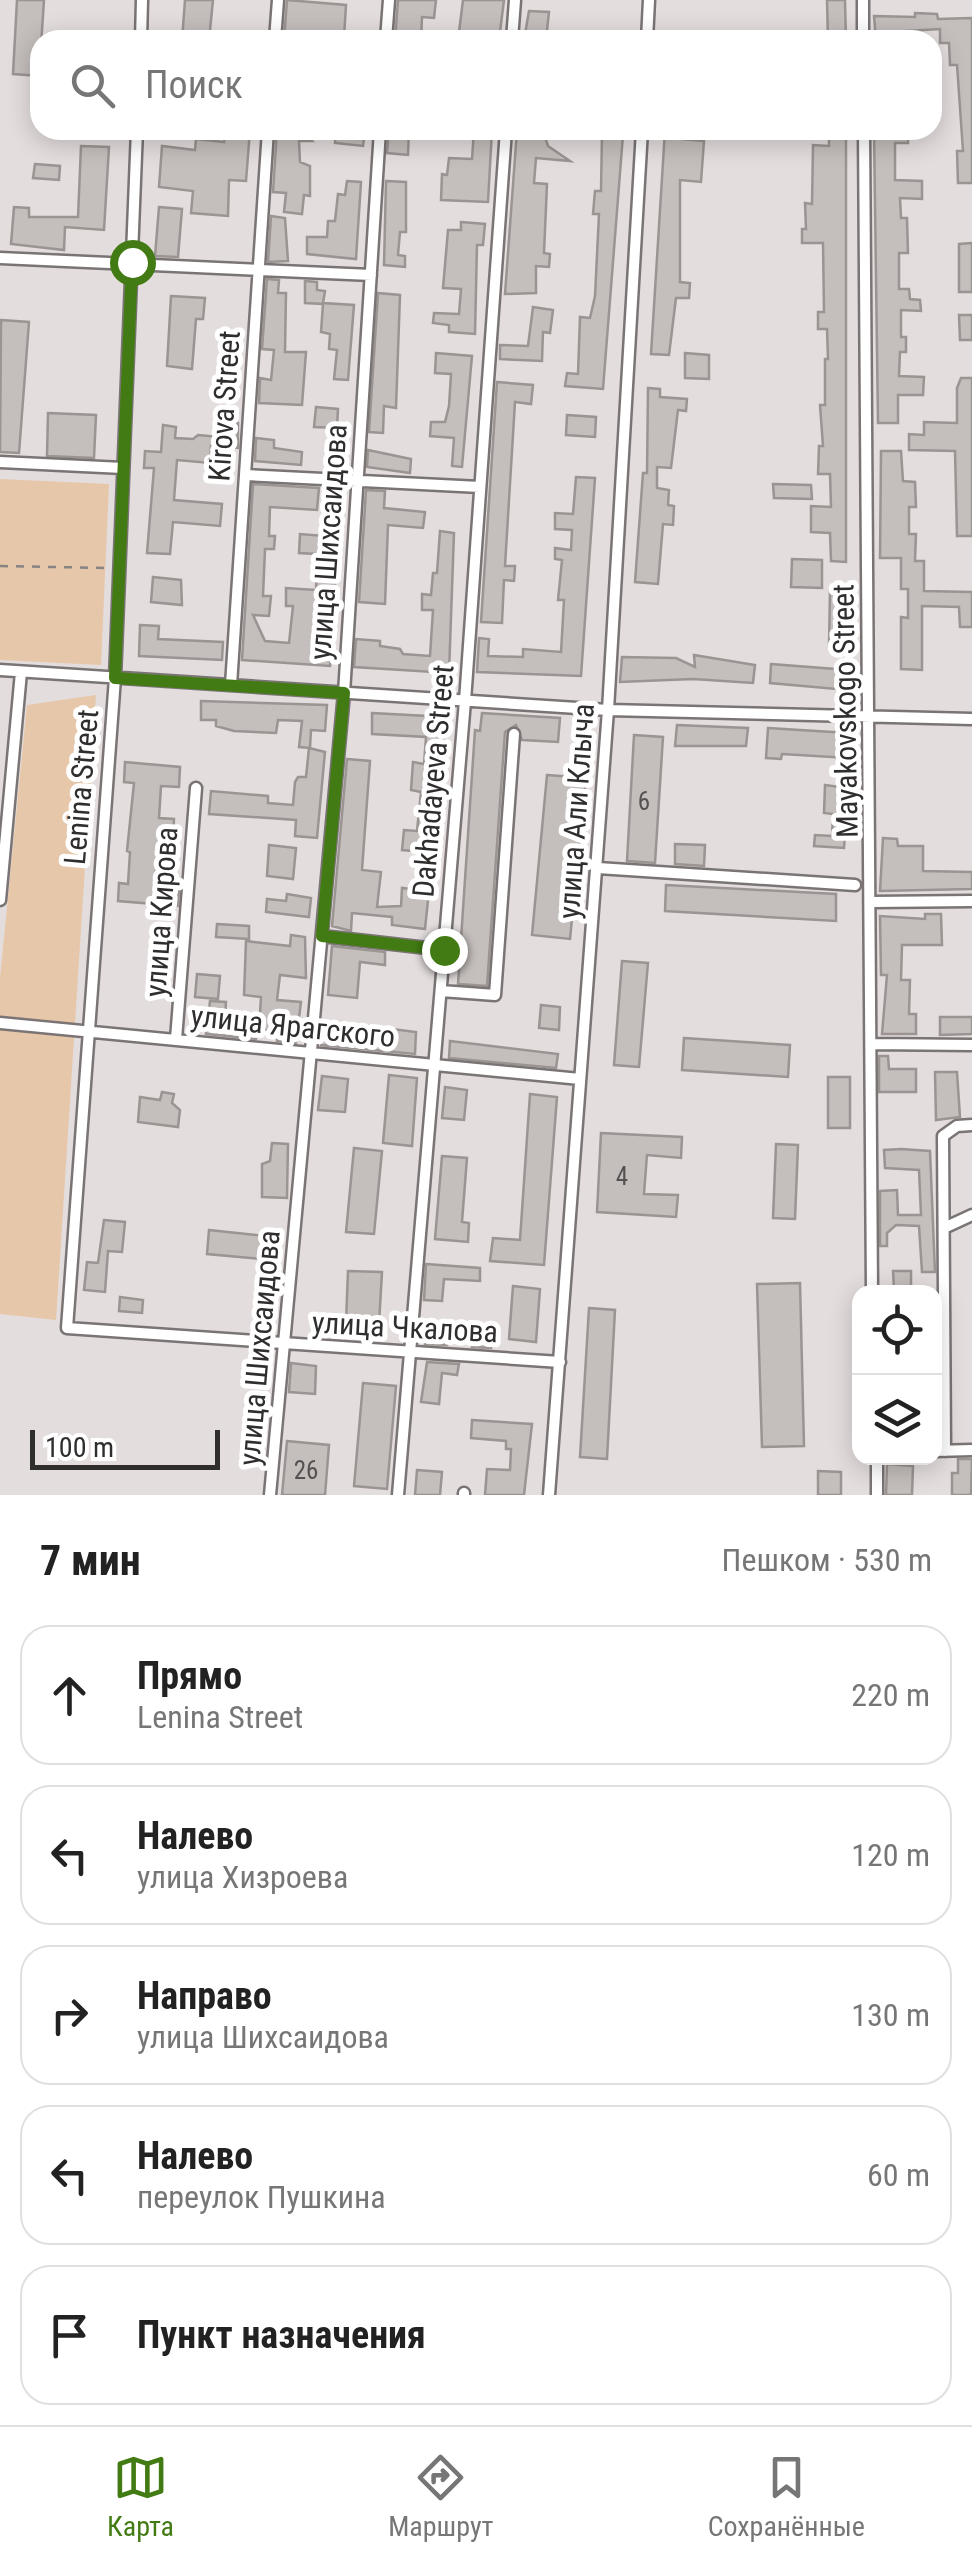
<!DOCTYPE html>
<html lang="ru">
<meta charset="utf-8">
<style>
body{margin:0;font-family:"Roboto Condensed",sans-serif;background:#f2f2f2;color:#222}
.controls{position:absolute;right:30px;bottom:30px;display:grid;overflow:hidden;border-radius:20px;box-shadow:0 5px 25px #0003}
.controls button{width:90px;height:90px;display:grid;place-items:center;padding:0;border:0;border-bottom:2px solid #e0e0e0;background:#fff;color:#222;font:50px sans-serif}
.scale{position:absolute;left:30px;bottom:25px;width:190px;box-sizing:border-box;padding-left:10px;border:5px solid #302d2d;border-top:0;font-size:28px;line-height:35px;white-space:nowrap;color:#302d2d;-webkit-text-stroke:8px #fff;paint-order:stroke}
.stop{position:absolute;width:30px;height:30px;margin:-22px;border:8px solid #427b13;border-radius:50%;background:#fff}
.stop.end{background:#427b13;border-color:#fff;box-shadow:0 2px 10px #0008}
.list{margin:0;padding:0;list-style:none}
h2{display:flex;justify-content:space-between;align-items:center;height:130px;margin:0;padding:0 40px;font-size:42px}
h2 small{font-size:32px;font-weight:400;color:#767676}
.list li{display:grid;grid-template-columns:65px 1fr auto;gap:30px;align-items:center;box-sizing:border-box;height:140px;margin:0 20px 20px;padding:0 20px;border:2px solid #e0e0e0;border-radius:30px}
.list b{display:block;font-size:38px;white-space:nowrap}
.list p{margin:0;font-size:32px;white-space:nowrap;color:#767676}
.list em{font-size:32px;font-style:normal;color:#767676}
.icon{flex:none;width:55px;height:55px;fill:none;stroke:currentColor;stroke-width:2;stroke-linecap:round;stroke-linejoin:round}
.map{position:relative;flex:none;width:972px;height:1495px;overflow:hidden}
.search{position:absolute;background:#fff;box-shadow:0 5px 25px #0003;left:30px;right:30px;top:30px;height:110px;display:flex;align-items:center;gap:25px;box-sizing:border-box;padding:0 35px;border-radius:30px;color:#767676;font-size:38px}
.sheet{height:930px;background:#fff}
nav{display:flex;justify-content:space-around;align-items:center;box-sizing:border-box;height:140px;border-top:2px solid #e0e0e0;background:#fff;font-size:28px;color:#767676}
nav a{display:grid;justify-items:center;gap:5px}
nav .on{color:#427b13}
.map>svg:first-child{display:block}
.green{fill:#e6c7a9}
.building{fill:#c4bebc;stroke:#9a9492;stroke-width:2.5}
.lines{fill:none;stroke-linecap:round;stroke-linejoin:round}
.street-casing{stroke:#7a7474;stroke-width:15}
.path{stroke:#888484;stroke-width:2.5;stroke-dasharray:8 8;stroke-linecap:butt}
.street{stroke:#fff;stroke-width:10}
.route{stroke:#427b13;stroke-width:12}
.labels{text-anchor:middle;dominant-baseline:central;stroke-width:10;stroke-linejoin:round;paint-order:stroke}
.number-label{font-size:25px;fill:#555151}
.street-label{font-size:30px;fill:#302d2d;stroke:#fff}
</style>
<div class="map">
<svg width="972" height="1495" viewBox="0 0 972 1495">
<rect width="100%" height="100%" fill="#e4dddd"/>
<path class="green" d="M0,479L109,484L101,665L0,660Z
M96,695L56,1320L0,1314V978L27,705Z"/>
<path class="building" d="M17,0H44L39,76L13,74Z
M185,0H213L209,40H182Z
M287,0L346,5L344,37L284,40Z
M398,0H436L434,18L422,17L421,40H395Z
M463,0H504L499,40H458Z
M827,0H845L846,40H828Z
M529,11L549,12L546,40H524Z
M915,13L937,14L938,19L972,18V183H958L957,151H963L957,65H950L949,43H940V29L890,32V40H876L874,16L915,17Z
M225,130H250L246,181L229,180L228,216L191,213L193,191L159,187L162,146L195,150L196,139L224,142Z
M277,130H300L312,141H299L300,162L310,166V196L304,195L302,214L284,212L286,193L273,192Z
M336,130H365L363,146L335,143Z
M389,130H409L408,155L387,153Z
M474,130H492L488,202L441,200L442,174L447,175L449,158L472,159Z
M517,130H535V136L545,137L548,146L570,161L536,158L534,183L547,184L544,253L550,254L549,267L536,266V293L505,294Z
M665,130L682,131V139L704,141L701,182L680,180V282L690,283L689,298H676L669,355L651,354Z
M874,130H908V143H895V180L922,181V199L900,198L901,218H907L908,253H899V289H909L910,299L920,300L921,311L901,310V337H906V352H900L899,376L924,377L923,395H898V423H878Z
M829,131H846V562L831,561L830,533L811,532V506L831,507L830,474H818L819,446H823L820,405H825V359H828L827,329H818V312H824L823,243H802V229H806L805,203L812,204L813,145L829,146Z
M602,133L623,135L603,389L565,386L567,373L578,374L580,317L590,318L595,296L599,214H593L595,191H601Z
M81,146L109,147L104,230L65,227L64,250L11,244L14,207L29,208V217H78Z
M35,164L60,166L59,180L33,178Z
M347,181L361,182L356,259L307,254V237H327L328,221H335L338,194L345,195Z
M386,181L406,182V232H400L398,255L405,256V267L384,265Z
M159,207L182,209L178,257L155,256Z
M271,216L285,218L288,261L268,262Z
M461,222L485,224L483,245H477L475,334L449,332V325L433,323L434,313L459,314L461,289L443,288L448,230H461Z
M972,243V292H959V244Z
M267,279L279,280L278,293H286L285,352H306L302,405L259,403L260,378L271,380L274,350L262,349Z
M305,281L317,282V290L325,291L323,303L354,305L348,380L334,379L337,350L329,349L330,334L321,332L323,304L305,303Z
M378,293L400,295L396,408L384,406L383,433L369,432Z
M171,296L205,298L203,319H196L192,369L167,366Z
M533,307L553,310L550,333L543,332L542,361L500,359V345L528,346Z
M959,315H972V340H960Z
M1,320L29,322L19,453L0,452Z
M436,353L472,356L462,467L452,466L454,438L430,436L431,422H445L449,406L451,374L435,373Z
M685,353L709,355V379L685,378Z
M961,378H972V536H957L955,451L909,450V434L924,435V422L957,423V388Z
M497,382L533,385L531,404L515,402L505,566H515L514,581L504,580L502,623L481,622Z
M648,388L660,389V397L687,399L686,411L678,410L671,468L657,467V488L669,490L668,505L674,506L673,525L663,524L658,584L635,582L643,473H647Z
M316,407L338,409L337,428L314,427Z
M48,413L96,415L94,458L47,456Z
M567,415L596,417L595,437L566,435Z
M222,422L238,423V448L211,446L210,463L177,460L174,500L222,504L220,526L173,522L170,554L147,553L154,468H144L145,451L161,452L163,425L176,427L175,438L193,439L198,435L220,437Z
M256,438L274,440V448L302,452L301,465L255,461Z
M368,450L411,459L410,473L367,467Z
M881,451H901L903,481L915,482L916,507H909V534H916L915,561H924V591L972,592V627H960L959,607L922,606V670L901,669V617L908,618V589H901V558H880Z
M576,477L595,478L581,676L477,672L479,638L489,639L488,656L523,657V649L561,652L564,600H558L562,560L555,559V548L571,550L572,530L555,529V513L573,514Z
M253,484L319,488L317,510L270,507L269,536H275L274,549H265L263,596H271L269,616L253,615L265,641L289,643L293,606H286V588L316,590L317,554L299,553L300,534L324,536L325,520L339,521L330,666L242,660Z
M773,484L811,485L812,499L774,498Z
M366,490L385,491L384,508L425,512L423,528L388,525L385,604L359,602Z
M440,531L454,533L449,673L354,667L356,639L380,641V646L400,649L403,654L430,656L433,610H422V594L431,595L433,573H437Z
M792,559L822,560V588L791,587Z
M153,577L181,580L182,605L151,602Z
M830,590H847L846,648L829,647Z
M140,625L159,626L158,639L223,642L222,660L139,656Z
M694,655L755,665L753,683L693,679L620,682L622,657L676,658L695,667Z
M771,664L848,670L847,690L770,683Z
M201,701L327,705L325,731L311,730L310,748L299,747L302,721L278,720L276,733L234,731L216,726V720H201Z
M372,713L446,717L435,853L402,850L404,830L417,831L421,792L411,790L413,762L424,764L426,737L372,734Z
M482,713L560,718L558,742L522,740L516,725L505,732L487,986L458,984L475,730L480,731Z
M677,725L748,728L746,746H675Z
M768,728L848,733V758L782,754L781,759L766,758Z
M634,735L663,737L655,863L627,861Z
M309,748L325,752L317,838L295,836L296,820L209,814L211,791L268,796V803L293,805L295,782L298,777H306Z
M347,759L370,761L362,870L381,872L377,907L401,906L402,888L429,891L425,929L392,925V917L352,913L351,931L332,926Z
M125,762L180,767L179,787L161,786L159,818L174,819L172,856L157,855L155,887L179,889L178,906L118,901L119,883L128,884L130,852L127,851L134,783L124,782Z
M547,775L586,778L570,939L532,935Z
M825,785L848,788L844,848L814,846L815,835L832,836L833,814L824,813Z
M883,838L897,839L898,846H923V871L972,872V889L880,891Z
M675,844L705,845L704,866L675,864Z
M269,845L296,848L293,879L267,876Z
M666,885L836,894V921L665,911Z
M287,894L311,898L309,917L266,912L267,899L286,901Z
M925,914H941L942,945H902L901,980H910L909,1014H916V1034H882L887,975H881L880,916L925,919Z
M217,924L249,926V939L216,937Z
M291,935L305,937L306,978L280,975L277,1000L301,1002L296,1043L277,1041L278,1031L259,1029L261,997L244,995L246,941L290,946Z
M332,946L385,952V965L360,962L357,998L328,995Z
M622,961L648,963L639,1067L614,1065Z
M197,974L220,976L218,999L195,997Z
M210,1001L226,1002L225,1018L258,1023L256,1039L206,1034Z
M541,1005L560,1007L559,1030L539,1028Z
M940,1017H972V1034L940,1035Z
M323,1021L343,1023V1036L367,1041L368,1026L416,1032L415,1054L321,1045Z
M684,1038L790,1045L788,1077L682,1070Z
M450,1041L558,1054L556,1068L449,1058Z
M879,1056H888L889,1069H916V1092H879Z
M935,1072H957L960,1117L936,1120Z
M389,1075L417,1078L412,1146L383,1143Z
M322,1076L348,1079L345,1112L318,1110Z
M828,1077H850V1128H828Z
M445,1087L467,1090L464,1120L442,1118Z
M162,1092L174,1094L172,1103L180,1110L178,1127L138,1122L140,1097L160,1100Z
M530,1094L557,1097L544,1265L490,1261L493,1238L520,1240Z
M601,1133L682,1137L681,1158L647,1155L644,1194L678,1195L676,1217L597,1212Z
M272,1143L288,1144L287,1198L262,1197V1164L270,1161Z
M776,1144L798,1145L795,1219L773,1218Z
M354,1148L382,1151L374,1234L346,1232Z
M901,1149L930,1151L935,1272H922L919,1226L896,1225L887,1233V1246H880V1191L897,1190L898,1215H921L919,1170L885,1168L884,1150Z
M442,1156L467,1158L462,1222L469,1223L468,1242L435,1239Z
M104,1220L125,1222L122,1252L108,1251L105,1292L84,1290L87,1262L98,1263Z
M209,1230L265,1236L262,1259L207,1254Z
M426,1264L480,1268V1281L444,1279L442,1301L424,1300Z
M348,1271L382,1272L379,1324L346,1322Z
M893,1271H911V1289L894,1290Z
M800,1283L804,1446L762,1447L757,1284Z
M513,1286L540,1289L536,1342L509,1339Z
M120,1297L143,1300L142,1313L119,1311Z
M589,1308L615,1310L607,1459L580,1457Z
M426,1325L448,1327L447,1345L425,1344Z
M474,1328L492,1330L491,1348L472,1347Z
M427,1362L459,1364L457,1375L442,1373L439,1404L421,1402Z
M291,1363L316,1366L315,1394L289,1392Z
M363,1383L396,1386L387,1489L354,1486Z
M472,1420L532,1424L524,1495H485L487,1469L510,1470L511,1449H506V1441L471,1438Z
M287,1441L329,1445L325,1495H282Z
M958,1459H972L971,1495H952V1473H958Z
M887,1464L913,1466L912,1495H886Z
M417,1470L442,1472L440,1495H415Z
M818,1471L841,1472V1495H818Z"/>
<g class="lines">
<g class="street-casing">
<path id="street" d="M863,0V40
M141,40L142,0
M275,40L278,0
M386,40L389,0
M512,40L515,0
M647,40L649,0
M137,130L115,678L67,1328L560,1362
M864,130L872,1292
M0,258L371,275
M0,462L123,468
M245,475L480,487
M0,670L608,710L972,719
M231,685L268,130
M598,868L855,885
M0,900L21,672
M872,902L972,901
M322,936L445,950
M441,991L495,995L514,734
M0,1023L580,1079
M176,1039L196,788
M873,1044L972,1045
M944,1228L972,1215
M934,1451L972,1450
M945,1451L943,1136L957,1126L972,1125
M877,1458V1495
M270,1495L344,693L380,130
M398,1495L465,701L506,130
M464,1495V1493
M549,1495L608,710L642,130"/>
</g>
<path class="path" d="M0,566L108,568"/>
<use href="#street" class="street"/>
</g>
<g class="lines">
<path class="route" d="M132,262L115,678L344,693L322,936L444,950"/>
</g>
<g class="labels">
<g class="number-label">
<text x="644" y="801">6</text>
<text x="622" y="1176">4</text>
<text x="306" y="1470">26</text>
</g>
<g class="street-label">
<text transform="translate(224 406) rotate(-86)">Kirova Street</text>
<text transform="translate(328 542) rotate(-86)">улица Шихсаидова</text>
<text transform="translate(845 711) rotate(-91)">Mayakovskogo Street</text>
<text transform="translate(433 781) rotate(-85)">Dakhadayeva Street</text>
<text transform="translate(81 787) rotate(-85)">Lenina Street</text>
<text transform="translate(576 811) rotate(-86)">улица Али Клыча</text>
<text transform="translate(161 912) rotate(-86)">улица Кирова</text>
<text transform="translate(293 1026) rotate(6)">улица Ярагского</text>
<text transform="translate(405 1327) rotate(3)">улица Чкалова</text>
<text transform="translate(259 1348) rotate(-85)">улица Шихсаидова</text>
</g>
</g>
</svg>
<div class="controls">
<button><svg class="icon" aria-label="locate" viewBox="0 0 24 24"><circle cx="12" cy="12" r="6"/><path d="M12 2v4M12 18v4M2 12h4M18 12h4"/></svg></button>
<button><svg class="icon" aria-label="layers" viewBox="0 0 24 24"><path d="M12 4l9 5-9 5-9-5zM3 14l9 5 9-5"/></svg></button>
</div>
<div class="scale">100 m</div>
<div class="stop" style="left:132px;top:262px"></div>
<div class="stop end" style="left:444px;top:950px"></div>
<div class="search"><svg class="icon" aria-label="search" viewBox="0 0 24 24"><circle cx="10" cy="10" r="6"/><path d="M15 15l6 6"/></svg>Поиск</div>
</div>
<section class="sheet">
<h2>7 мин<small>Пешком · 530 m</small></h2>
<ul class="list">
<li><svg class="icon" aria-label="ahead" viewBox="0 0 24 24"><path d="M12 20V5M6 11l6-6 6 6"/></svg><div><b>Прямо</b><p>Lenina Street</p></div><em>220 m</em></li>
<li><svg class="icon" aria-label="left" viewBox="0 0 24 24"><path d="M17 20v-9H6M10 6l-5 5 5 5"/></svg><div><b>Налево</b><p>улица Хизроева</p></div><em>120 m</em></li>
<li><svg class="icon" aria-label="right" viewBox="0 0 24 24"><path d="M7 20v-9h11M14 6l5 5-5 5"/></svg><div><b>Направо</b><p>улица Шихсаидова</p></div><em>130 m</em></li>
<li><svg class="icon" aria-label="left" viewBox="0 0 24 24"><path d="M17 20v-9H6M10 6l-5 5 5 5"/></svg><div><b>Налево</b><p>переулок Пушкина</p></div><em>60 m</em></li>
<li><svg class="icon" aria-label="arrive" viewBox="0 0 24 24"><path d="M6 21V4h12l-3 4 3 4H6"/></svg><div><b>Пункт назначения</b></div></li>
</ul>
</section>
<nav>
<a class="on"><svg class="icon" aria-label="map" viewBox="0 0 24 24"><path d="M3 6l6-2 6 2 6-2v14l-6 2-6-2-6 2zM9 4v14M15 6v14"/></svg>Карта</a>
<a><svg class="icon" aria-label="directions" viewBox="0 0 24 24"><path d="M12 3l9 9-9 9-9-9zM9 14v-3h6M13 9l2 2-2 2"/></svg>Маршрут</a>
<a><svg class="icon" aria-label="saved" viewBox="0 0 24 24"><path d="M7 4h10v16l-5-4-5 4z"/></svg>Сохранённые</a>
</nav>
